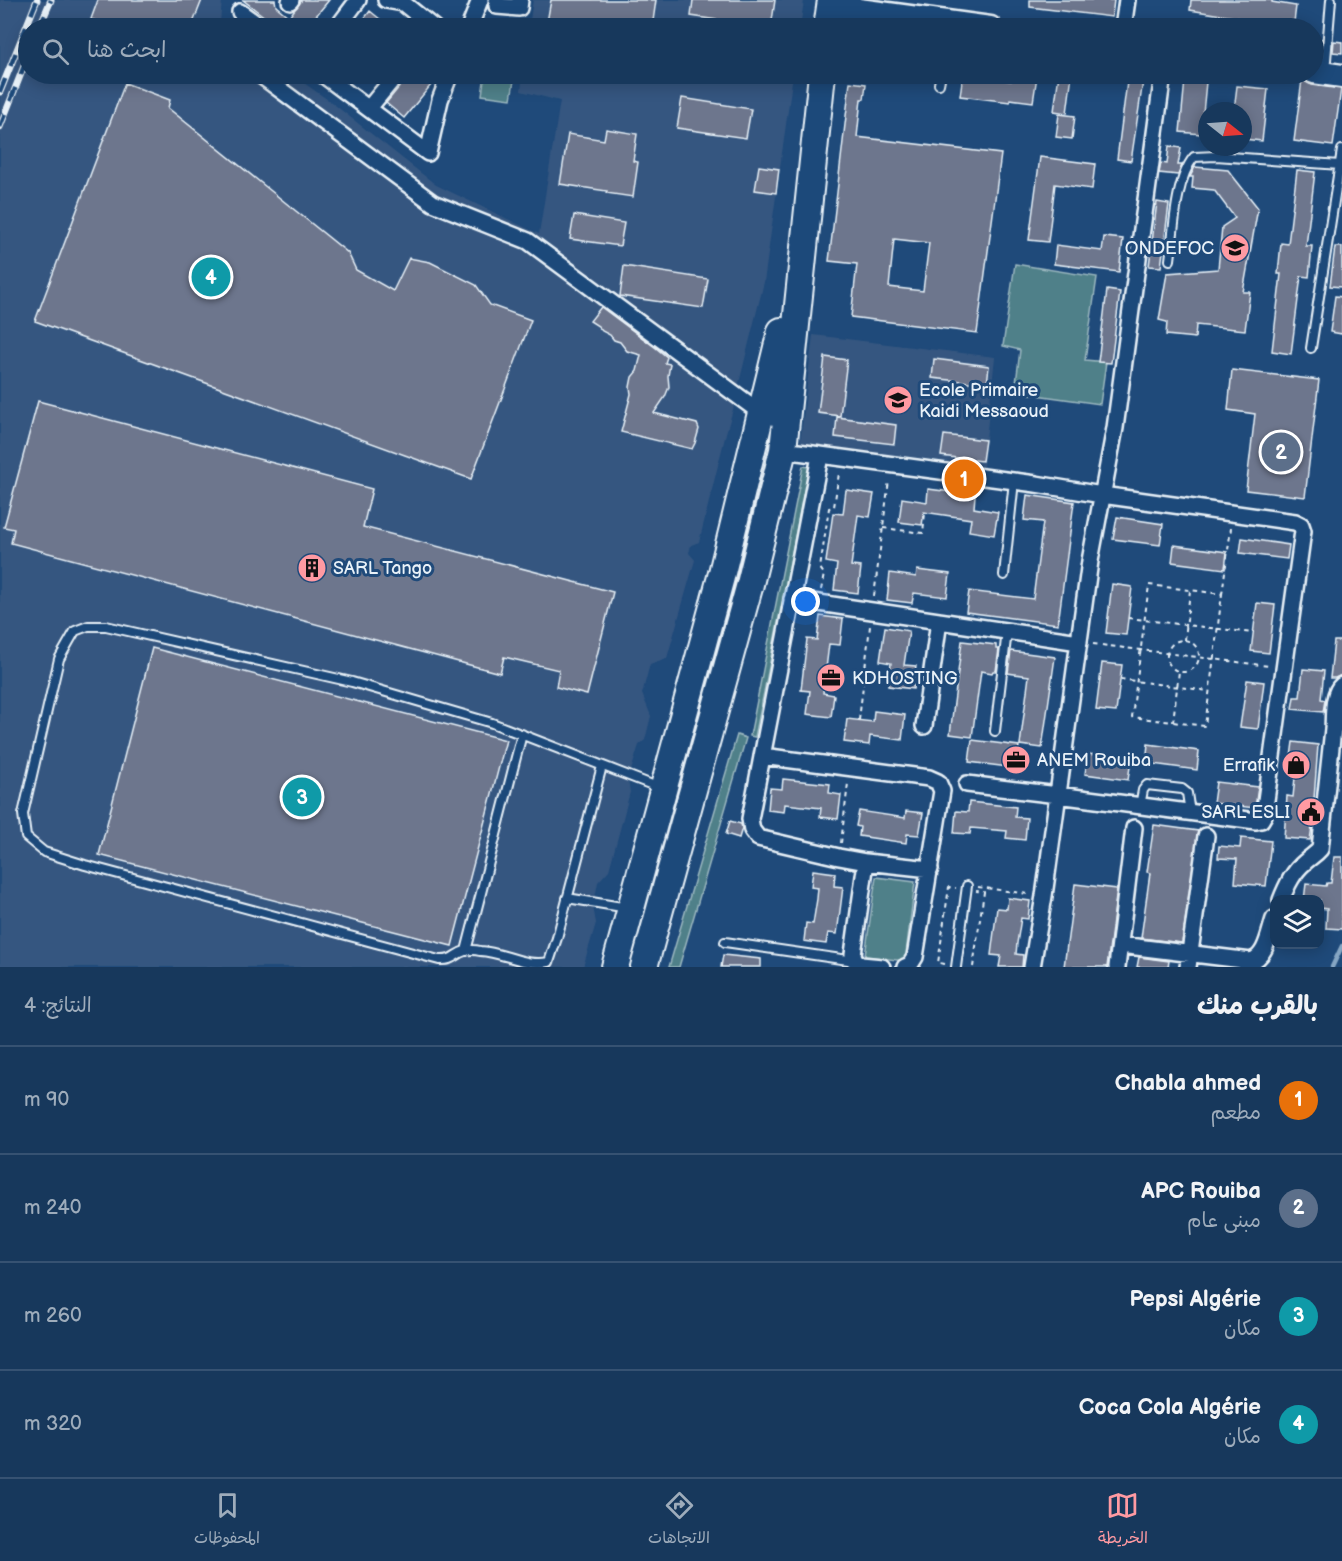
<!DOCTYPE html>
<html lang="ar">
<meta charset="utf-8">
<style>
body{margin:0;font-family:"Balsamiq Sans","Playpen Sans Arabic",sans-serif;background:#244365;color:#f1f3f6;direction:rtl}
.controls{position:absolute;right:18px;bottom:18px;display:grid;overflow:hidden;border-radius:12px;box-shadow:0 3px 15px #0003}
.controls button{width:54px;height:54px;display:grid;place-items:center;padding:0;border:0;border-bottom:2px solid #365272;background:#17385c;color:#f1f3f6;font:30px sans-serif}
.compass{position:absolute;left:1198px;top:102px;width:54px;height:54px;border-radius:50%;background:#17385c;box-shadow:0 3px 15px #0003;rotate:107deg}
.you{position:absolute;left:806px;top:602px;width:21px;height:21px;margin:-15px;border:4px solid #fff;border-radius:50%;background:#1a73e8;box-shadow:0 0 0 9px #1a73e833}
.badge{display:grid;place-items:center;width:39px;height:39px;border-radius:50%;background:#ff9aa2;color:#fff;font-size:20px;font-weight:700}
.pin{position:absolute;translate:-50% -50%;border:3px solid #fff;box-shadow:0 2px 6px #0006}
.list{margin:0;padding:0;list-style:none}
h2{display:flex;justify-content:space-between;align-items:center;height:78px;margin:0;padding:0 24px;font-size:26px}
h2 small{font-size:20px;font-weight:400;color:#9eacbb}
.list li{display:grid;grid-template-columns:39px 1fr auto;gap:18px;align-items:center;box-sizing:border-box;height:108px;padding:0 24px;border-top:2px solid #365272}
.list b{display:block;font-size:22px;white-space:nowrap}
.list p{margin:0;font-size:20px;white-space:nowrap;color:#9eacbb}
.list em{font-size:20px;font-style:normal;color:#9eacbb}
.icon{flex:none;width:33px;height:33px;fill:none;stroke:currentColor;stroke-width:2;stroke-linecap:round;stroke-linejoin:round}
.map{position:relative;flex:none;width:1342px;height:967px;overflow:hidden;direction:ltr}
.search{position:absolute;background:#17385c;box-shadow:0 3px 15px #0003;left:18px;right:18px;top:18px;height:66px;display:flex;align-items:center;gap:15px;box-sizing:border-box;padding:0 21px;border-radius:33px;color:#9eacbb;font-size:22px}
.sheet{height:510px;background:#17385c}
nav{display:flex;justify-content:space-around;align-items:center;box-sizing:border-box;height:84px;border-top:2px solid #365272;background:#17385c;font-size:16px;color:#9eacbb}
nav a{display:grid;justify-items:center;gap:3px}
nav .on{color:#ff9aa2}
.map>svg:first-child{display:block}
.built{fill:#365780}
.green{fill:#508089;stroke:#9cb8c0;stroke-width:1.5}
.lines{fill:none;stroke-linecap:round;stroke-linejoin:round}
.stream{stroke:#86a6c3;stroke-width:4.5}
.building{fill:#6d768d;stroke:#e8f1f8;stroke-width:1.5;fill-rule:evenodd}
.service-casing{stroke:#e8f1f8;stroke-width:12}
.minor-casing{stroke:#e8f1f8;stroke-width:20}
.secondary-casing{stroke:#e8f1f8;stroke-width:27}
.trunk-casing{stroke:#e8f1f8;stroke-width:30}
.path{stroke:#e8f1f8;stroke-width:2;stroke-dasharray:4.5 4.5;stroke-linecap:butt}
.service{stroke:#1f4a7a;stroke-width:8}
.minor{stroke:#1f4a7a;stroke-width:15}
.secondary{stroke:#1f4a7a;stroke-width:22}
.trunk{stroke:#1f4a7a;stroke-width:26}
.rail-casing{stroke:#e8f1f8;stroke-width:7}
.rail{stroke:#1f4a7a;stroke-width:4.5;stroke-dasharray:14;stroke-linecap:butt}
.labels{text-anchor:middle;dominant-baseline:central;stroke-width:6;stroke-linejoin:round;paint-order:stroke}
.poi-label{font-size:18px;fill:#e8f1f8;stroke:#1f4a7a;text-anchor:start}
</style>
<div class="map">
<svg width="1342" height="967" viewBox="0 0 1342 967">
<rect width="100%" height="100%" fill="#1f4a7a"/>
<filter id="ink" filterUnits="userSpaceOnUse"><feTurbulence type="fractalNoise" baseFrequency=".0167" numOctaves="2"/><feDisplacementMap in="SourceGraphic" scale="12" xChannelSelector="R" yChannelSelector="G"/><feConvolveMatrix kernelMatrix="1 2 1 2 8 2 1 2 1" color-interpolation-filters="sRGB"/></filter>
<g filter="url(#ink)">
<path class="built" d="M0,0H222L220,22L229,28H28V74H291L331,102L436,185L539,234L560,101L521,91L523,74H793L764,282L737,391L739,389L726,433L699,542L691,545L689,553L695,560L667,658L650,664L642,694L651,716L645,740L639,745L628,780L630,792L609,870L598,882L593,907L596,923L583,967H0Z
M533,0H804L800,28H529Z
M813,335L995,357L983,466L800,443Z"/>
<path class="green" d="M491,22L521,26L520,28H491Z
M485,74H515L511,99L482,95Z
M1015,264L1097,277L1085,360L1106,362L1100,404L1015,392L1020,350L1003,346Z
M803,466L809,467L755,737L750,736Z
M737,735L746,738L679,967H669Z
M876,877L915,882L905,961L865,956Z"/>
<g class="lines">
<path class="stream" d="M1332,967L1342,946"/>
</g>
<path class="building" d="M98,0H202L191,28H115L91,19Z
M243,0H275L276,6L289,17L302,0H329L306,28H279Z
M551,0H656L652,28H546Z
M693,0H775L771,28L691,16Z
M1030,0H1114L1112,17L1030,7Z
M1191,0H1272V2L1296,6L1294,22L1284,28L1239,22L1241,18L1190,10Z
M370,11L391,28H357Z
M1314,38L1322,39L1321,50L1314,49Z
M1334,41L1342,42V53L1333,52Z
M410,74H440L404,118L386,103Z
M963,74H986L985,78L1011,81L1012,74L1037,76L1033,102L1010,99V102L960,96Z
M1059,74H1072L1067,113L1054,111Z
M1128,74H1144L1131,161L1117,159Z
M1185,80L1206,82L1201,134L1180,132Z
M1302,80L1312,85L1341,89L1333,146L1294,141Z
M850,82L866,84L864,99H861L857,137L1001,154L977,333L851,317L857,264L829,261ZM894,239L929,243L923,291L889,287Z
M125,83L170,100L168,108L348,253L356,270L393,291L409,258L430,262L476,285L490,305L531,320L471,479L35,321Z
M1237,86L1268,89L1262,141L1243,139V111H1234Z
M682,98L751,109L746,138L677,128Z
M1059,114L1075,116L1072,139L1056,137Z
M606,129L637,134L633,161L638,162L633,197L606,193L607,191L560,184L568,134L604,140Z
M1169,146L1181,148L1178,165H1182L1178,175L1159,173L1161,163L1167,164Z
M1040,157L1095,164L1092,189L1055,184L1048,242L1029,240Z
M759,166L779,169L776,193L755,190Z
M1195,167L1228,170L1258,208L1243,292H1250L1245,330L1196,325L1195,338L1166,335L1167,322L1159,320L1167,273L1218,269L1222,227L1235,218L1214,190L1192,188L1193,177H1190Z
M1297,170L1315,172L1306,246H1312L1309,277L1301,276L1291,354L1272,351L1281,274H1278L1281,243L1288,244Z
M1157,202L1169,204L1161,267L1149,266Z
M574,215L624,223L620,246L570,239Z
M1104,237L1123,239L1119,272L1054,264L1056,245L1102,251Z
M1335,247H1342V287L1330,286Z
M624,266L708,279L703,308L620,296Z
M1107,290L1120,292L1111,363L1098,362Z
M1335,296L1342,297V334L1330,332Z
M601,307L656,348L667,357L665,363L670,364L668,376L669,387L665,397L654,413L697,424L699,429L695,443L692,449L621,432L631,394L630,387L632,377L637,371L641,355L627,351L620,342L614,340L610,335L602,331L598,326L590,321Z
M825,357L847,360L840,416L818,413Z
M934,359L989,366L987,384L932,378Z
M1232,370L1319,380L1305,497L1246,490L1255,414L1228,410Z
M38,401L372,489L363,527L613,592L587,695L556,687L559,670L504,657L500,673L11,543L14,529L4,527Z
M837,417L896,425L894,444L835,437Z
M944,435L985,440L982,461L941,456Z
M928,489L975,495L974,508L998,512L994,535L969,531L971,519L924,512L922,525L899,522L902,498L927,502Z
M846,490L874,494L870,517L858,515L851,566L861,567L858,593L834,590L837,564L826,562L833,513L843,514Z
M1027,495L1074,502L1058,624L966,612L969,591L1033,599L1043,522L1024,520Z
M1117,517L1163,524L1160,545L1113,539Z
M1242,538L1289,545L1287,559L1240,553Z
M1174,545L1227,552L1225,569L1172,562Z
M917,570L950,574L947,597L914,593L912,603L887,600L890,573L916,577Z
M1112,584L1132,587L1126,635L1106,633Z
M1257,603L1275,605L1269,653L1251,651Z
M820,616L843,619L840,645L829,644L823,693L834,695L831,717L807,714L810,691L801,690L807,639L817,640Z
M885,627L909,631L904,665L916,666L913,689L888,686L891,663L880,661Z
M962,641L996,645V649H999L996,671H993L992,673L981,671L972,737L950,734Z
M1334,641H1342V675L1335,678H1330Z
M152,648L506,740L452,946L99,855Z
M1011,651L1055,657L1042,748L1020,745L1029,676L1008,673Z
M1102,663L1122,665L1116,712L1096,710Z
M1303,669L1324,671L1321,699L1325,700L1323,712L1292,709L1294,697H1300Z
M1247,680L1264,682L1258,729L1240,727Z
M874,711L905,715L902,740L870,736L869,745L844,742L847,719L873,722Z
M972,740L1019,746L1016,768L969,762Z
M1293,742L1318,745L1314,799H1316L1310,840L1284,838L1287,796L1293,797L1297,758L1291,757Z
M1148,744L1199,751L1197,770L1146,763Z
M1088,754L1131,760L1128,780L1085,774Z
M783,779L830,784L829,793L841,795L838,819L820,817L821,808L785,804L784,812L768,810L770,788L782,789Z
M1216,782L1258,787L1255,808L1213,803Z
M969,802L1016,807L1015,817L1027,818L1025,840L1006,838L1007,831L971,828L970,834L954,833L956,811L968,812Z
M859,811L905,818L906,811L923,813L919,835L907,834L906,843L859,836L860,827L856,826Z
M730,821L741,824L742,828L739,838L726,834Z
M1154,825L1198,831L1182,943L1141,938L1150,873L1147,872Z
M1241,838L1271,841L1266,886L1235,883L1237,859L1218,858L1219,846L1240,848Z
M1334,857H1342V929L1326,928L1327,909L1320,908V900H1304L1306,884L1326,886L1327,883H1331Z
M813,870L835,873L834,886L843,887L837,934L828,933L826,944L804,941L806,923L813,924L817,899L818,888L811,887Z
M1075,884L1117,889L1107,967H1064Z
M1008,898L1030,901L1028,919L1021,918L1017,943L1016,954L1023,955L1022,967H999L1001,956L991,955L997,908L1007,909Z
M723,955L761,959V967H721Z
M1139,957L1169,961L1168,967H1137Z"/>
<g class="lines">
<g class="service-casing">
<path id="service" d="M1325,72L1331,0
M939,84L941,74
M1170,260C1174,230 1175,180 1194,157L1216,156L1340,165
M1311,348L1342,150
M1004,575L1014,481
M995,731L1007,631
M602,766L557,938L549,962C524,967 504,952 480,951C476,950 469,950 465,951C454,954 454,961 439,960L85,865L44,852L26,837L23,814L59,659L75,631L88,626H106L352,682L492,723L660,788
M1140,806L1143,790L1147,785L1182,789L1187,793L1190,813
M567,898L628,908
M725,942L855,961
M466,951L522,734
M956,967L967,886"/>
</g>
<g class="minor-casing">
<path id="minor" d="M386,0L403,3L434,28
M497,0V6L519,8L520,0
M290,1L291,0
M240,12L262,28
M337,28L358,0
M469,28L480,0
M1123,28L1127,0
M259,74L433,203L528,241L761,413L785,421
M322,74L428,153L440,100L450,74
M369,108L397,74
M783,450L1036,484L1102,495L1295,522L1301,525L1303,531L1264,815L1261,820L1256,821L1058,795L967,784
M820,456L750,819L752,830L758,838L839,857L866,862
M792,599L1079,642
M924,726L939,621
M1333,729C1334,716 1332,693 1342,685
M762,756L929,778L938,782L942,791L915,957L910,965L905,967
M1281,900C1287,885 1293,872 1305,862C1310,857 1315,855 1320,849L1333,729L1342,722
M1120,945L1251,961C1266,957 1269,934 1274,919
M882,967L861,965L855,961L853,954L866,862L930,869
M1032,967L1044,896L1090,561L1115,428L1163,74
M1117,967L1134,828
M1188,967L1206,836"/>
</g>
<g class="secondary-casing">
<path id="secondary" d="M830,4L844,8L990,28
M1314,72L1342,76"/>
</g>
<g class="trunk-casing">
<path id="trunk" d="M827,28L831,0
M615,967L721,577L781,331
M644,967L750,584L783,450L822,74"/>
</g>
<path class="path" d="M883,528L923,533L925,513
M1149,585L1222,594L1205,726L1132,717Z
M821,590L824,574L820,568L829,508L834,507L839,473
M1222,594L1231,528
M874,596L889,480
M1128,618L1253,633
M1185,640L1190,590
M1167 656a16 16 0 1 1 32 0a16 16 0 1 1-32 0Z
M1093,644L1269,666
M1120,679L1209,691
M859,720L870,626
M1173,722L1179,671
M841,843L848,783
M978,887L1028,894
M945,964L938,963L949,887L956,888
M973,967L984,892L976,891"/>
<use href="#service" class="service"/>
<use href="#minor" class="minor"/>
<use href="#secondary" class="secondary"/>
<use href="#trunk" class="trunk"/>
<g class="rail-casing">
<path id="rail" d="M39,28L51,0
M0,92L37,0
M0,127L28,56"/>
</g>
<use href="#rail" class="rail"/>
</g>
</g>
<defs>
<g id="university-disc" transform="scale(1.5)"><circle r="9.5" fill="#ff9aa2" stroke="#1f4a7a"/><path d="M0-5L7-2L0 1L-7-2ZM-4 1L0 2.5L4 1V4Q0 6-4 4Z" fill="#111"/></g>
<g id="school-disc" transform="scale(1.5)"><circle r="9.5" fill="#ff9aa2" stroke="#1f4a7a"/><path d="M0-5L7-2L0 1L-7-2ZM-4 1L0 2.5L4 1V4Q0 6-4 4Z" fill="#111"/></g>
<g id="building-disc" transform="scale(1.5)"><circle r="9.5" fill="#ff9aa2" stroke="#1f4a7a"/><path d="M-4-6H4V6H1V3H-1V6H-4ZM-2.5-4.3h1.7v1.8h-1.7ZM.8-4.3h1.7v1.8H.8ZM-2.5-1h1.7V.8h-1.7ZM.8-1h1.7V.8H.8Z" fill="#111"/></g>
<g id="office-disc" transform="scale(1.5)"><circle r="9.5" fill="#ff9aa2" stroke="#1f4a7a"/><path d="M-6-3h4V-5.5h4V-3h4V5H-6ZM-1-4.5V-3h2v-1.5ZM-6 0V1H6V0Z" fill="#111"/></g>
<g id="shop-disc" transform="scale(1.5)"><circle r="9.5" fill="#ff9aa2" stroke="#1f4a7a"/><path d="M-5-2.5h2.3a2.7 3.5 0 0 1 5.4 0H5L5.5 6h-11ZM-1.5-2.5h3a1.5 2.3 0 0 0-3 0Z" fill="#111"/></g>
<g id="civic-disc" transform="scale(1.5)"><circle r="9.5" fill="#ff9aa2" stroke="#1f4a7a"/><path d="M-.6-6.5H3V-4.5H.6V-3L4-1V1h2V6H-6V1h2V-1L-.6-3ZM-1.2 2.5V6h2.4V2.5Z" fill="#111"/></g>
</defs>
<g fill-rule="evenodd">
<use href="#university-disc" x="1235" y="248"/>
<use href="#school-disc" x="898" y="400"/>
<use href="#building-disc" x="312" y="568"/>
<use href="#office-disc" x="831" y="678"/>
<use href="#office-disc" x="1016" y="760"/>
<use href="#shop-disc" x="1296" y="765"/>
<use href="#civic-disc" x="1311" y="812"/>
</g>
<g class="labels">
<g class="poi-label">
<text x="1214" y="248" text-anchor="end">ONDEFOC</text>
<text x="919" y="390">Ecole Primaire<tspan x="919" dy="21">Kaidi Messaoud</tspan></text>
<text x="333" y="568">SARL Tango</text>
<text x="852" y="678">KDHOSTING</text>
<text x="1037" y="760">ANEM Rouiba</text>
<text x="1275" y="765" text-anchor="end">Errafik</text>
<text x="1290" y="812" text-anchor="end">SARL ESLI</text>
</g>
</g>
</svg>
<div class="controls">
<button><svg class="icon" aria-label="layers" viewBox="0 0 24 24"><path d="M12 4l9 5-9 5-9-5zM3 14l9 5 9-5"/></svg></button>
</div>
<svg class="compass" viewBox="-18 -18 36 36"><path d="M0-13l5 13h-10z" fill="#e53935"/><path d="M0 13l5-13h-10z" fill="#9eacbb"/></svg>
<div class="you"></div>
<div class="pin badge" style="left:964px;top:479px;background:#e8710a">1</div>
<div class="pin badge" style="left:1281px;top:452px;background:#5c6f8a">2</div>
<div class="pin badge" style="left:302px;top:797px;background:#0f9aa8">3</div>
<div class="pin badge" style="left:211px;top:277px;background:#0f9aa8">4</div>
<div class="search"><svg class="icon" aria-label="search" viewBox="0 0 24 24"><circle cx="10" cy="10" r="6"/><path d="M15 15l6 6"/></svg>ابحث هنا</div>
</div>
<section class="sheet">
<h2>بالقرب منك<small>النتائج: 4</small></h2>
<ul class="list">
<li><span class="badge" style="background:#e8710a">1</span><div><b>Chabla ahmed</b><p>مطعم</p></div><em>90 m</em></li>
<li><span class="badge" style="background:#5c6f8a">2</span><div><b>APC Rouiba</b><p>مبنى عام</p></div><em>240 m</em></li>
<li><span class="badge" style="background:#0f9aa8">3</span><div><b>Pepsi Algérie</b><p>مكان</p></div><em>260 m</em></li>
<li><span class="badge" style="background:#0f9aa8">4</span><div><b>Coca Cola Algérie</b><p>مكان</p></div><em>320 m</em></li>
</ul>
</section>
<nav>
<a class="on"><svg class="icon" aria-label="map" viewBox="0 0 24 24"><path d="M3 6l6-2 6 2 6-2v14l-6 2-6-2-6 2zM9 4v14M15 6v14"/></svg>الخريطة</a>
<a><svg class="icon" aria-label="directions" viewBox="0 0 24 24"><path d="M12 3l9 9-9 9-9-9zM9 14v-3h6M13 9l2 2-2 2"/></svg>الاتجاهات</a>
<a><svg class="icon" aria-label="saved" viewBox="0 0 24 24"><path d="M7 4h10v16l-5-4-5 4z"/></svg>المحفوظات</a>
</nav>
